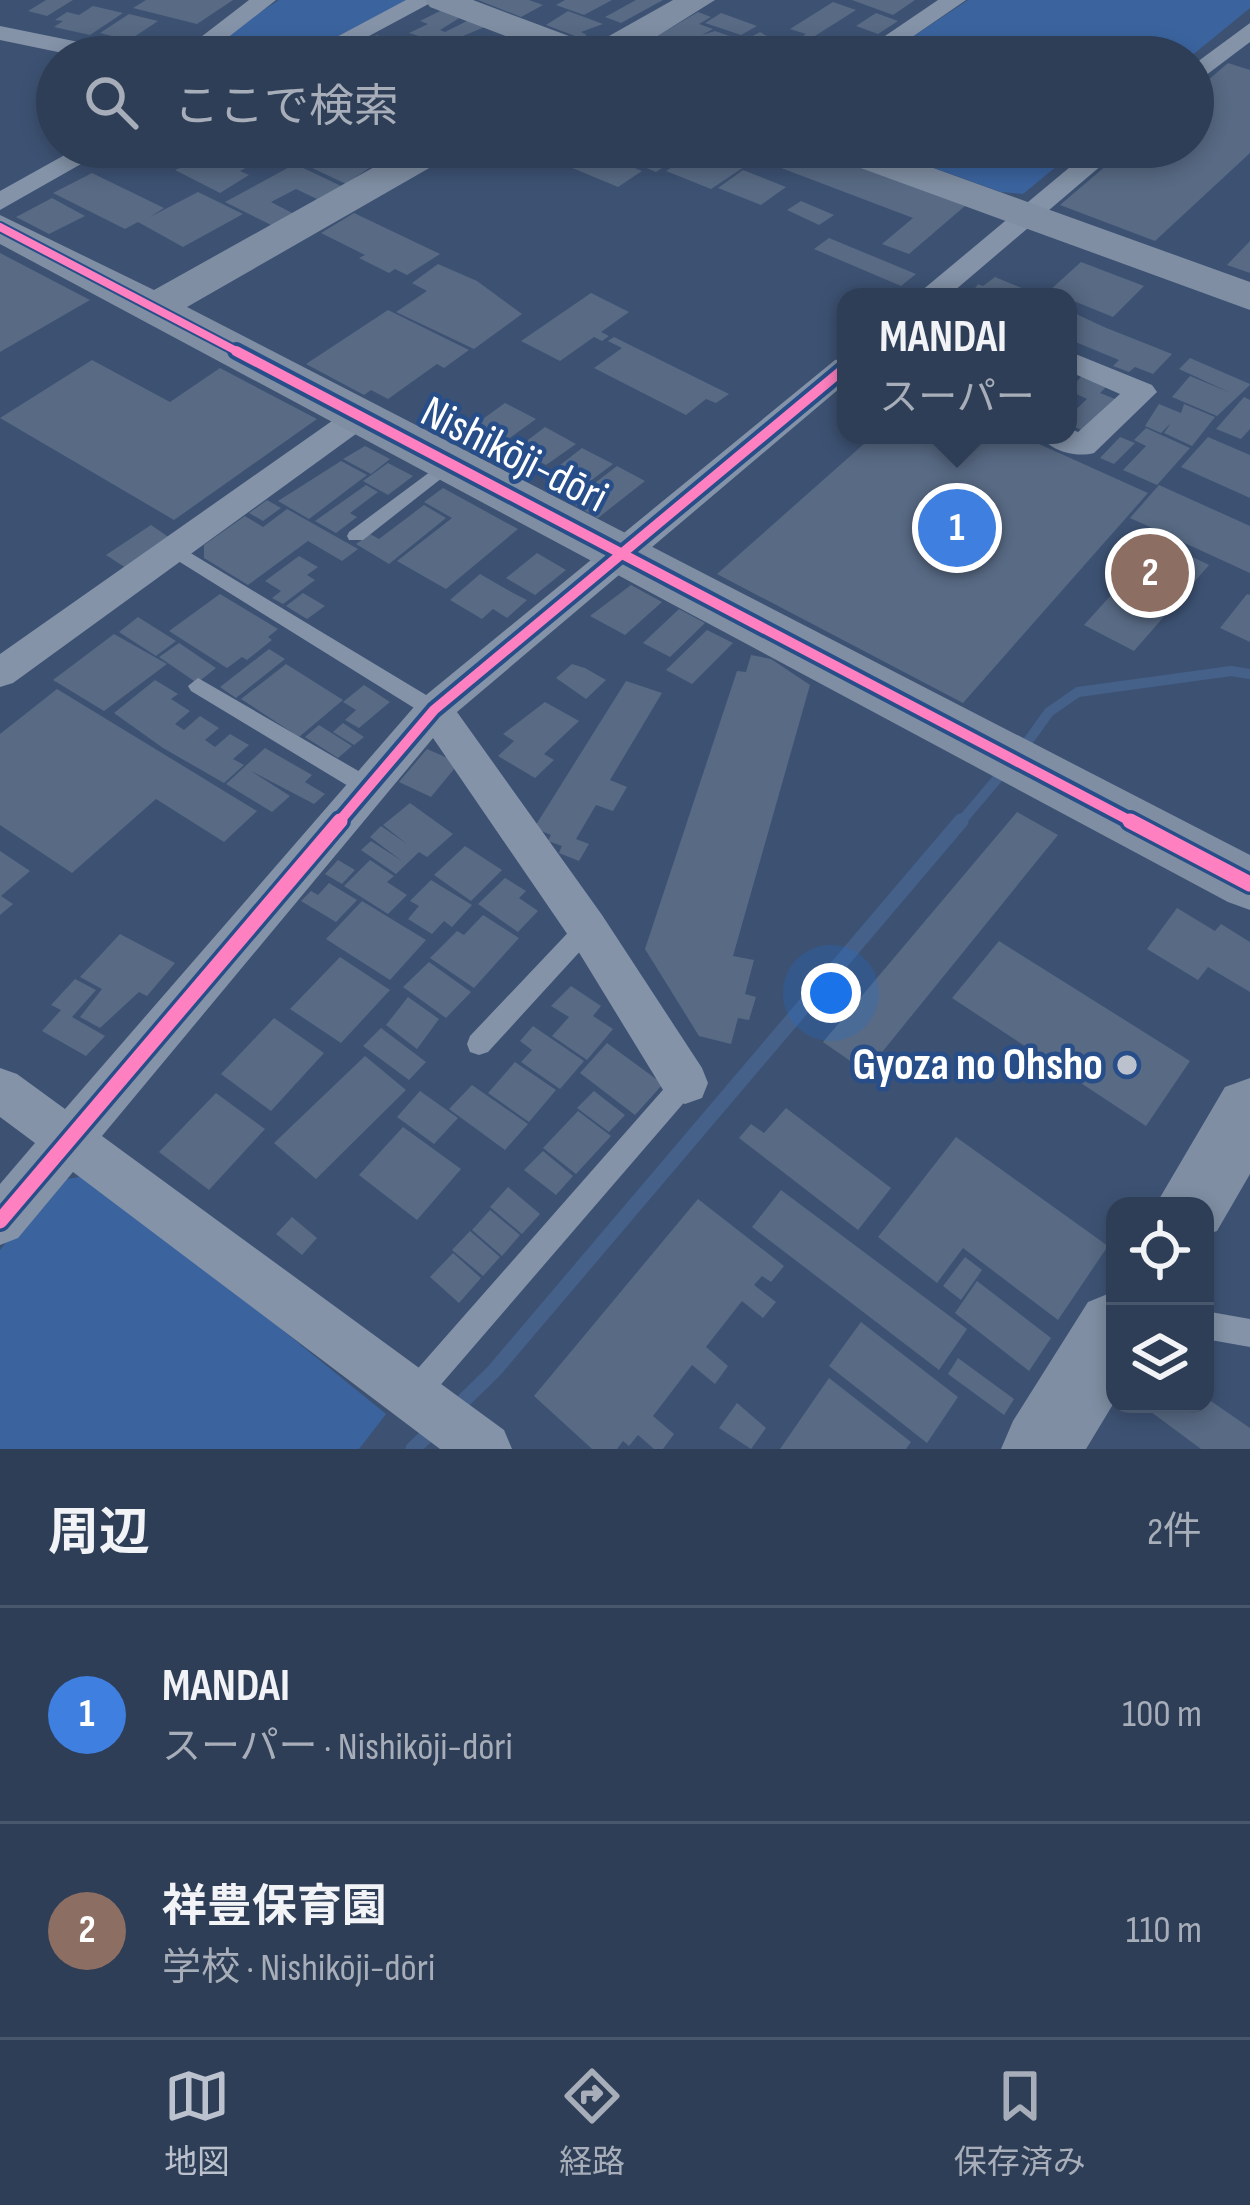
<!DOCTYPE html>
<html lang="ja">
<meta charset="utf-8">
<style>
body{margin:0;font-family:"Sofia Sans Condensed","Noto Sans JP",sans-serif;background:#36455c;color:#f1f3f6}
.controls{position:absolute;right:36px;bottom:36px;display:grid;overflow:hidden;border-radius:24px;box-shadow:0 6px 18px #0003}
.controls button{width:108px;height:108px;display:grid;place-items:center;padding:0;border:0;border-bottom:3px solid #49576c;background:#2e3e56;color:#f1f3f6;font:60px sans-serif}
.you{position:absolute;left:831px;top:993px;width:42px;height:42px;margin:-30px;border:9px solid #fff;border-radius:50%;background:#1a73e8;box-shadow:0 0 0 18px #1a73e833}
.badge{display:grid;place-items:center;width:78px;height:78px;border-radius:50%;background:#bbc2ce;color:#fff;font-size:39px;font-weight:700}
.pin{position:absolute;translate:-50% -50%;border:6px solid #fff;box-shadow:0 3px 12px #0006}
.popup{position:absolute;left:837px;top:288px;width:240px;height:156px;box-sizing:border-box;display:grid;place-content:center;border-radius:24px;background:#2e3e56;filter:drop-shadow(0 3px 9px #0005);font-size:39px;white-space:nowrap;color:#a7aeb9}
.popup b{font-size:45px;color:#f1f3f6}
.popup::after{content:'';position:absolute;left:50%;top:100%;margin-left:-24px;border:24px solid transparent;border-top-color:#2e3e56}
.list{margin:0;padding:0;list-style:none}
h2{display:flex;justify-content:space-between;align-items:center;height:156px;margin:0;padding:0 48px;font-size:51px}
h2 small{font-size:39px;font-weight:400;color:#a7aeb9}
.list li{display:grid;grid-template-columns:78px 1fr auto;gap:36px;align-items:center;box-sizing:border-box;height:216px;padding:0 48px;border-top:3px solid #49576c}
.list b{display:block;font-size:45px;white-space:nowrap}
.list p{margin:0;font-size:39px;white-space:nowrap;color:#a7aeb9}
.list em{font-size:39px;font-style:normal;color:#a7aeb9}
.icon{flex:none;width:66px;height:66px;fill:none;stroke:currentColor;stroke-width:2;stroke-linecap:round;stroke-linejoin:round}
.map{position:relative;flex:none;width:1250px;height:1449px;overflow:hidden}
.search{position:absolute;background:#2e3e56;box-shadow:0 6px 18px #0003;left:36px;right:36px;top:36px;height:132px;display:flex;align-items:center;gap:30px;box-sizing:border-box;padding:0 42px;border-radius:66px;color:#a7aeb9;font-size:45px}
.sheet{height:588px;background:#2e3e56}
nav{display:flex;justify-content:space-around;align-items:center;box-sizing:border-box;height:168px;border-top:3px solid #49576c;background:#2e3e56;font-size:33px;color:#a7aeb9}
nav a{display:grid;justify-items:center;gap:6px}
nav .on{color:#bbc2ce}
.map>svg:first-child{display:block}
.green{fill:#3b649f}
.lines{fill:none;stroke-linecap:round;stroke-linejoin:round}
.stream-far1{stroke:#45618a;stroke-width:10}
.stream{stroke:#45618a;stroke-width:15}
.building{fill:#586a84}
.lane{fill:#8493a8;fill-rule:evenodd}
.street{fill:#8493a8;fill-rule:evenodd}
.secondary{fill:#7f8ea3;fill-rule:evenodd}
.cycleway-far2-casing{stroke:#274e89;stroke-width:12}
.cycleway-far1-casing{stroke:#274e89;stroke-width:18}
.cycleway-casing{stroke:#274e89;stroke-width:22}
.cycleway-far2{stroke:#ff80c0;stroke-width:8}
.cycleway-far1{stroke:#ff80c0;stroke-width:10}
.cycleway{stroke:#ff80c0;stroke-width:15}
.poi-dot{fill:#bbc2ce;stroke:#274e89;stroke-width:4.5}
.labels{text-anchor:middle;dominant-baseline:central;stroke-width:9;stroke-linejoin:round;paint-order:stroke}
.street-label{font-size:45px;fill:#fff;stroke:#274e89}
.poi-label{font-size:45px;font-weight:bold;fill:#fff;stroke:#274e89;text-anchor:end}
</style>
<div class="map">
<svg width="1250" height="1449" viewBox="0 0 1250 1449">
<rect width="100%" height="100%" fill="#3d5273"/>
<path class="green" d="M279,0H408L298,57L215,56L212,52L229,32Z
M968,0H1250V8L1190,57H882Z
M875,147H1080L1023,194L1001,192Z
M91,1175L386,1414L359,1449H0V1250L56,1181Z"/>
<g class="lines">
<path class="stream-far1" d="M1021,751L1049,712L1078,692L1231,671L1250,674
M959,824L1008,766"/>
<path class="stream" d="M454,1410L494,1371L961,821
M413,1449L435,1428"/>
</g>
<path class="building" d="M46,0H73L47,16L28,11Z
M146,0H233L197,24L133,8Z
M478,0H529L543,5L521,17Z
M565,0H612L584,15L556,5Z
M636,0H663L621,23L605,17Z
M852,0H915L893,15Z
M833,2L856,10L807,41L800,38L806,34L790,29Z
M93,6L123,13L90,35L54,27L63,21L55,20L67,12L79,15Z
M442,10L461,17L440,30L445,32L471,19L487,26L444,44L409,33L428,24L420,21Z
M568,11L603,24L581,32L587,35L580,38L546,25Z
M698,12L711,17L699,24L713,29L702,35L715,31L744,41L760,32L779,43L769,49L756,44L732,57H652L633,50Z
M721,13L757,26L741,35L705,23Z
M876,13L898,21L878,34L856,26Z
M129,14L158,21L119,47L110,44L120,38L100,33Z
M377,35L415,51L403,57H383L355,45Z
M513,35L534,43L509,57H456L478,45L487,49Z
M816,40L826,43L857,54H808L817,48L808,45Z
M788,42L804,48L795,53L804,57L769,54Z
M1228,63L1250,70V153L1155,241L1060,205L1128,147H1193V93Z
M232,147H303L279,157L273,153L240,171L249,175L220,193L175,170Z
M309,147H364L385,157L346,184L289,157Z
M522,147H583L642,171L618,187Z
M629,147H695L656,172L616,155Z
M702,147H735L759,157L711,189L666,171Z
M778,147H805L965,206L909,254L882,244L913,218L760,160Z
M295,164L341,186L317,199L296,189L271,202L296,215L275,227L225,202Z
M743,170L786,187L761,205L718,188Z
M92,173L164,208L150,217L198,192L243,214L183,247L138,222L125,229L53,193Z
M52,198L85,216L49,234L16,217Z
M801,201L834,215L819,225L787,210Z
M354,213L440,254L407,275L395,269L389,273L359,258L365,255L321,233Z
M829,238L916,274L901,286L814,249Z
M1250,241V273L1227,265Z
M0,253L90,300L0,352Z
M1081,262L1144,286L1113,317L1049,291Z
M438,264L477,281L522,314L474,349L396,312L427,291L412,283Z
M995,277L1024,289L1015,297H969L978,284L983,286Z
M591,293L629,312L601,332L609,336L602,341L594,337L560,361L521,341Z
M388,310L469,350L444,368L437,364L388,399L371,390L364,395L306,364Z
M1074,313L1104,327L1172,354L1153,374L1135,367L1129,372L1113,366L1119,360L1068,339V318Z
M614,337L628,344L729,394L716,403L706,399L686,415L594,368L622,348L608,341Z
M1190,358L1250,384V385L1217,416L1172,397L1190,376L1231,393L1179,369Z
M92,360L170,402L220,368L317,419L174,520L0,418Z
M1083,375L1107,386L1100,393L1115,399L1084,431L1068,424V417L1087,399L1068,390Z
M1244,397L1250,400V429L1241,439L1216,429Z
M505,403L536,419L503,443L473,426Z
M1159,404L1181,413L1184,404L1215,417L1192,446L1164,433L1171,423L1161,433L1145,426Z
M545,427L576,444L546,465L516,449Z
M1146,428L1190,448L1157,485L1123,470L1146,446L1134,440Z
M874,435H1019L1148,493L963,703L717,574Z
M1120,437L1135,443L1114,464L1100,458Z
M1208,437L1250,455V498L1181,467Z
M365,446L390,459L371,474L343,459Z
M582,448L613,464L585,485L555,469Z
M341,461L367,475L309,519L278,501Z
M388,463L413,476L388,495L363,481Z
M617,466L645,481L598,518L570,502Z
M366,485L378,492L350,513L357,517L336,533L315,521Z
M1159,485L1250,526V573L1130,518Z
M443,488L518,529L446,589L397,561L452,518L424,502Z
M267,500L281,508L263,521L249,513Z
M424,505L446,518L389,564L356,544L370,534L379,539Z
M287,509L358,549L342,561L308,541L248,585L204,558V545L245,516L263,527Z
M151,525L170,538L126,568L106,555Z
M1160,541L1209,565L1134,651L1084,625Z
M537,553L566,570L535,595L506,578Z
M299,556L318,567L307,575L315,580L283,604L272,598L281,591L265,581Z
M480,574L513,593L527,600L507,618L493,609L482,619L450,600Z
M631,585L662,602L625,635L590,616Z
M303,593L325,606L307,619L286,606Z
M220,594L278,629L268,637L272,640L247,660L242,657L227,668L169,631Z
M1247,594L1250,595V642L1220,628Z
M679,609L705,623L670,657L643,643Z
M138,617L176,641L156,656L119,632Z
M707,630L733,643L692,684L666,670Z
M114,634L167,664L104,711L53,680Z
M179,643L216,668L197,683L159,657Z
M269,649L285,659L236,698L220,687Z
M751,655L771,659L810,685L733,956L754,960L745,994L756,997L749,1020L738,1018L731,1044L699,1036L645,949L737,671L746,672Z
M286,664L343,700L299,737L241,699Z
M572,664L585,668L606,680L586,699L556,678Z
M155,680L178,694L171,699L190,711L175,724L184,730L200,716L219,728L205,740L215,747L230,734L249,745L233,759L244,765L224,783L163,748L114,713Z
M626,681L662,693L610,780L627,787L613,811L596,805L576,839L589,844L579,861L559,853L562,846L548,841L551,835L534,828Z
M364,685L390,702L359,728L345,720L356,710L343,702Z
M57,689L257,811L224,842L156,799L72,873L0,825V734Z
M545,702L579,721L544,754L554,760L535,778L498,756L514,741L503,734Z
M343,723L364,737L354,745L333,732Z
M319,725L352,746L338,758L305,737Z
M265,748L312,775L305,782L325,794L314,804L251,771L290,796L272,812L226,784Z
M427,749L459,763L431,797L399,782Z
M410,803L453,834L427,857L419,852L396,874L361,850L371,841L402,861L370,837L381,826L407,844L383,825Z
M1017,812L1058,835L866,1072L823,1042Z
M465,846L502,870L471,901L434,875Z
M0,851L30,871L1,896L13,904L0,915Z
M338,860L355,870L342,884L325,874Z
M370,860L394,876L387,882L407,895L388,914L344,886Z
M505,878L526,891L519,898L538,911L518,932L478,904Z
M431,880L472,905L452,927L444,921L432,934L408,919L419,906L410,901Z
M329,883L357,900L336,922L301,901L311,891L318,895Z
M362,901L426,940L390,980L326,939Z
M1177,908L1215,931L1221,924L1250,942V992L1208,967L1198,980L1147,949Z
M483,915L519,938L474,988L430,958L457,931L464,935Z
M120,934L175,963L147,996L139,992L100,1028L80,1017L102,989L80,977Z
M999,941L1190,1061L1146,1126L952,998Z
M340,957L390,990L341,1043L290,1009Z
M429,962L471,992L446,1018L403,987Z
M75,979L96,990L72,1017L105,1036L86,1056L42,1031L61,1010L51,1005Z
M571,986L601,1006L593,1016L613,1029L587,1060L552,1036L569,1017L551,1006Z
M408,997L439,1019L417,1049L386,1025Z
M274,1018L324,1053L271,1111L221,1074Z
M533,1026L584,1061L560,1089L521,1062L532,1050L520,1041Z
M381,1028L426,1062L409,1080L363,1046Z
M607,1043L663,1084L635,1115L580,1073Z
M365,1056L406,1090L316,1179L274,1143Z
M515,1062L556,1090L529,1122L488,1093Z
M472,1085L528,1124L505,1150L449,1109Z
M420,1091L458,1118L434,1144L397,1117Z
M594,1091L625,1115L609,1132L577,1108Z
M216,1093L265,1129L209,1190L159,1152Z
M786,1108L891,1188L858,1230L739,1138L751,1124L764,1133Z
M578,1111L611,1136L576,1174L543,1148Z
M403,1127L461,1169L417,1220L359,1175Z
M956,1137L1108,1246L1058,1320L963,1248L937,1283L878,1237Z
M543,1151L573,1176L556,1195L524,1170Z
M508,1187L540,1214L522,1234L490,1207Z
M781,1190L967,1329L939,1370L752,1227Z
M698,1199L784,1266L771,1282L762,1276L754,1285L776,1302L763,1318L742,1301L706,1347L728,1366L715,1384L692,1365L653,1416L674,1434L663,1449H654L638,1435L629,1446L623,1441L617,1449H592L534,1396Z
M490,1210L520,1235L502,1256L472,1230Z
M292,1217L317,1238L302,1255L276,1234Z
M470,1231L500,1257L483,1276L452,1250Z
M453,1253L481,1278L459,1303L430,1277Z
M965,1257L982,1270L961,1300L943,1286Z
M977,1281L1051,1338L1029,1371L955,1313Z
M861,1322L958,1397L927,1443L829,1366Z
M958,1358L1014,1399L1004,1415L948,1374Z
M829,1378L911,1442L906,1449H780Z
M1205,1397L1250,1428V1449H1201L1151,1412L1156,1404H1205Z
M737,1403L766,1428L751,1449L719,1428Z"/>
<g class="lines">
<path class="lane" d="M450,457L459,463L456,467L363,540H349L347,536L349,532Z
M174,543L441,704L444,710L441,716H427L167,554L165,549Z
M198,678L374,780L377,786L374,792H358L191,691L188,686Z
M587,918L595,921L599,928L595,935L488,1052L479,1055L470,1052L467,1044L470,1036L579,921Z
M685,1072L694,1075L698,1083L694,1091L425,1403L415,1407L405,1403L401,1393L405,1383L676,1075Z
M1205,1311L1250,1319V1347L1205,1339Z"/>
<path class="street" d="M249,0H276L203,57H175Z
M406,0H436L330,57H299Z
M938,0H966L883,57H854Z
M1250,23V42L1193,85V65Z
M0,26L118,50L130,57H82L0,40Z
M79,147H111L0,210V191Z
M375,147H409L429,160L416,168Z
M1094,147H1123L947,297H914Z
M1068,351L1152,385L1157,392L1094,453C1076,458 1050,451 1040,435H1068V428L1078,432L1120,394L1068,371Z
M846,358V383L457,712L602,915L702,1068L708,1083L702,1098L685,1104L668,1098L572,941L433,738L102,1136L504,1430L512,1449H440L73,1172L18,1238L0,1245V1184L35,1143L0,1117V1068L17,1074L65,1109L420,700L835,360Z
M360,406L376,416L371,423L13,683L0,687V654L349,409Z"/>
<path class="secondary" d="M425,0H473L593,45L673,0H715L624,57H560L430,7Z
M410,147H457L452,155L187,307L1250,855V910L1228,902L0,244V215L154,290Z
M820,147H875L1250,282V310L825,155Z
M1250,1078V1174L1217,1231L1205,1235V1206H1155L1225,1087Z
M1115,1291V1401L1086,1449H1001L1013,1421L1088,1302Z"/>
<g class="cycleway-far2-casing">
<path id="cycleway-far2" d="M0,227L242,354"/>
</g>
<g class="cycleway-far1-casing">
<path id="cycleway-far1" d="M236,351L1136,824
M337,824L434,710L846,367"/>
</g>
<g class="cycleway-casing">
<path id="cycleway" d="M1130,821L1250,884
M0,1221L340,821"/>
</g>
<use href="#cycleway-far2" class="cycleway-far2"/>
<use href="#cycleway-far1" class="cycleway-far1"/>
<use href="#cycleway" class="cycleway"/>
</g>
<circle class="poi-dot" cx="1127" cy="1065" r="12"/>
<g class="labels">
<g class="street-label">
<text transform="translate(514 455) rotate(27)">Nishikōji-dōri</text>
</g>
<g class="poi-label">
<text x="1103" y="1065">Gyoza no Ohsho</text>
</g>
</g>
</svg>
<div class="controls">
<button><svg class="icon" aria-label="locate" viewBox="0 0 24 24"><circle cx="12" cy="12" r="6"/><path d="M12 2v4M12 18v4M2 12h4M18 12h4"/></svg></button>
<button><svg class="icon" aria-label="layers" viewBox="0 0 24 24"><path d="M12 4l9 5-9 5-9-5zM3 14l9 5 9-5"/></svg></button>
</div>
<div class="you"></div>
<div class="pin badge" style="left:957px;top:528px;background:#3f7fe0">1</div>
<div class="popup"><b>MANDAI</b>スーパー</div>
<div class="pin badge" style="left:1150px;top:573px;background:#8d6e63">2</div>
<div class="search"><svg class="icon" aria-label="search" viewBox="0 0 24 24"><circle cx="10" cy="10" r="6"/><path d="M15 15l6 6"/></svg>ここで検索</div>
</div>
<section class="sheet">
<h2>周辺<small>2件</small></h2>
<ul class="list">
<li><span class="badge" style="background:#3f7fe0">1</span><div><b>MANDAI</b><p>スーパー · Nishikōji-dōri</p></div><em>100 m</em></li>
<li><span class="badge" style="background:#8d6e63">2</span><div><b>祥豊保育園</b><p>学校 · Nishikōji-dōri</p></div><em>110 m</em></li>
</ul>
</section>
<nav>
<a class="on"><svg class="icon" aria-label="map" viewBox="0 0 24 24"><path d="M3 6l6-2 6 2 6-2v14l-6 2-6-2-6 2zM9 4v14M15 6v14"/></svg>地図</a>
<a><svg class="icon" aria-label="directions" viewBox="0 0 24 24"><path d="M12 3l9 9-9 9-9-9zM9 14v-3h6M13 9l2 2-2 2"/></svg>経路</a>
<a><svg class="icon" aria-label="saved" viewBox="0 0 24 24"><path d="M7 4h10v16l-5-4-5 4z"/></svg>保存済み</a>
</nav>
